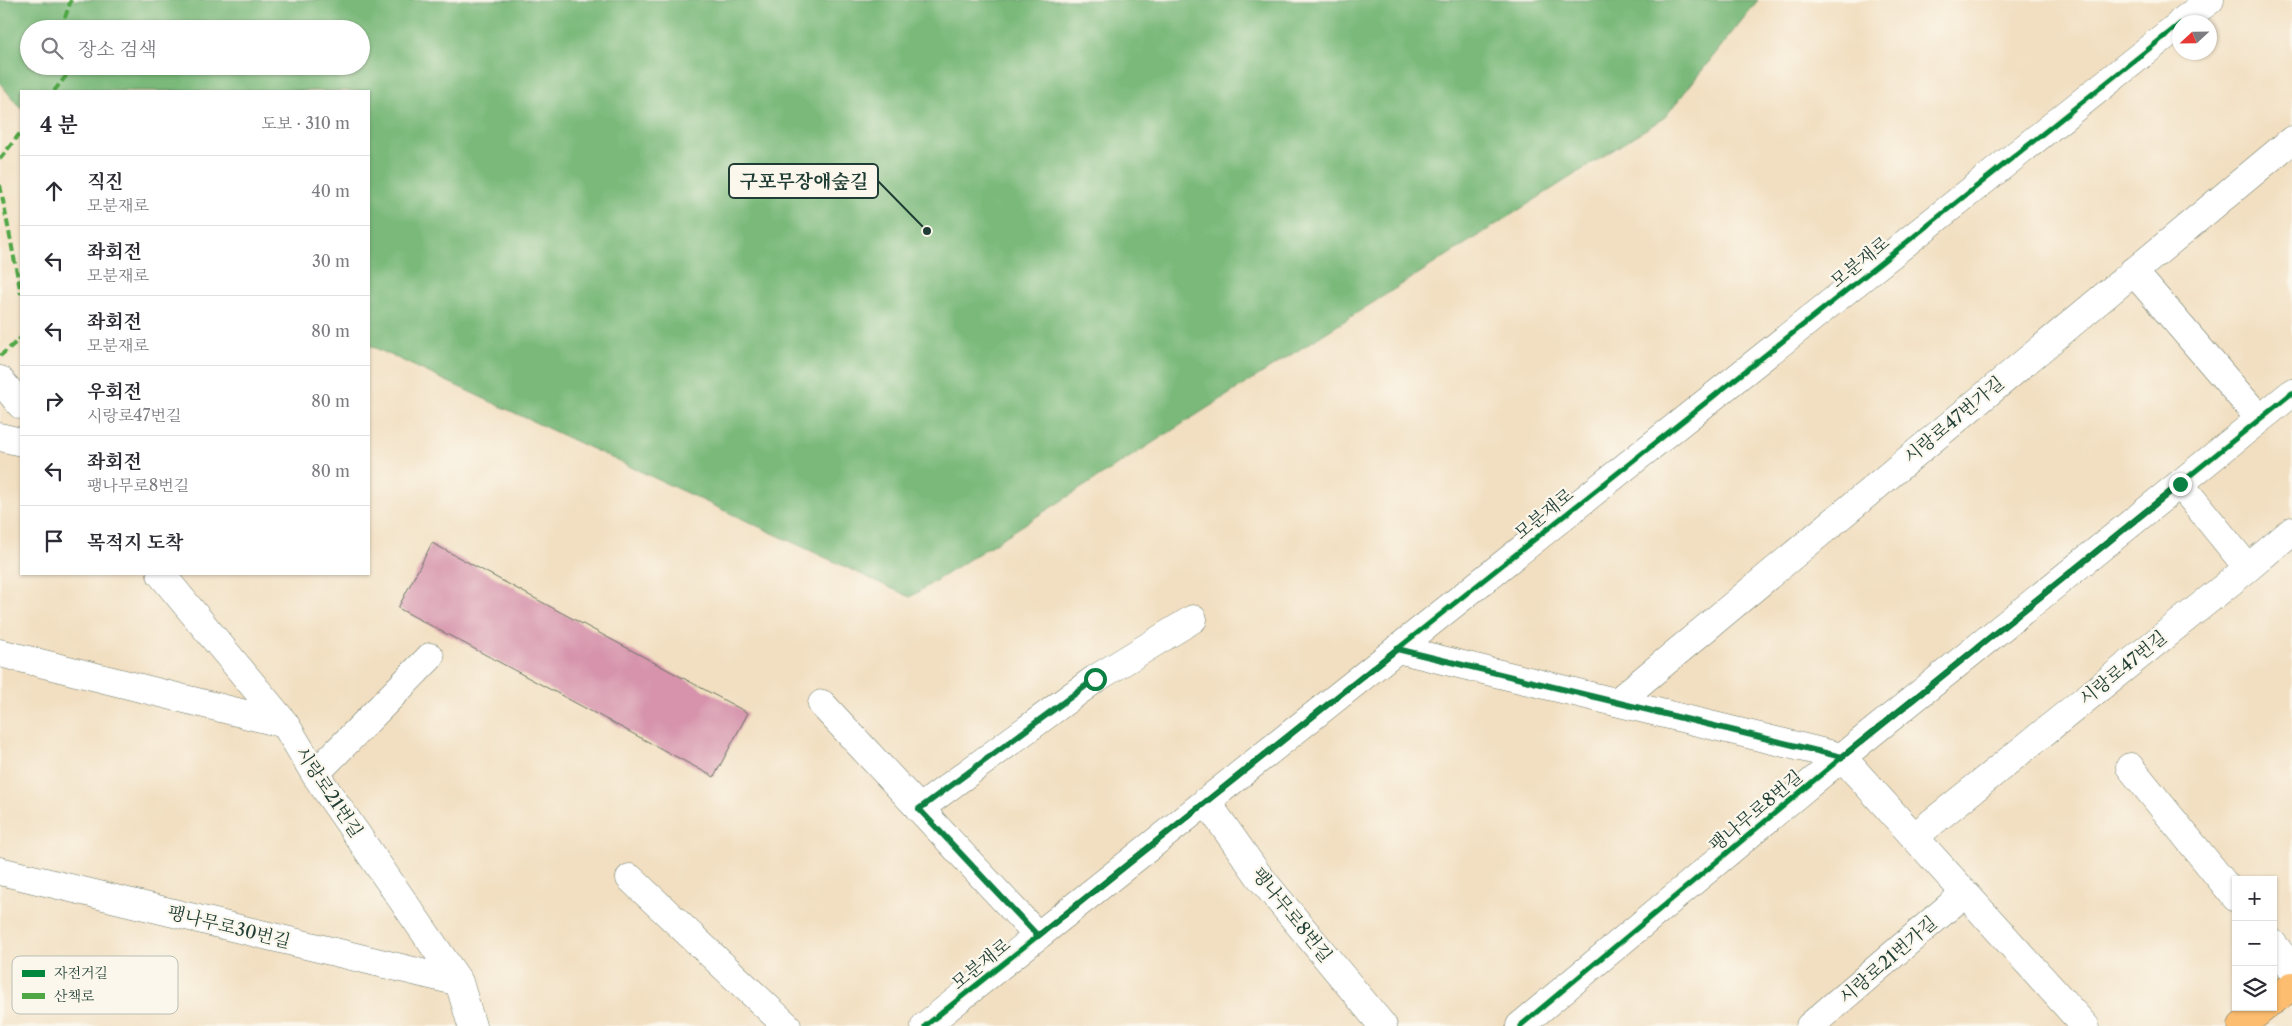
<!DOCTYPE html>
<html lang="ko">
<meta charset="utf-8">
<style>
body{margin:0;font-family:"Libre Caslon Text","Noto Serif KR",serif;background:#f7f7f7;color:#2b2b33}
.controls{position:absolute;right:15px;bottom:15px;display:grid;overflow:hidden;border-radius:0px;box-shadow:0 1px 4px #0004}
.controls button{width:45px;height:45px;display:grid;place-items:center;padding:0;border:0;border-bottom:1px solid #e1e1e2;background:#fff;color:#2b2b33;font:25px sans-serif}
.compass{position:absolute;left:2172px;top:15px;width:45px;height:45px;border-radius:50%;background:#fff;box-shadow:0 1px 4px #0004;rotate:248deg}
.stop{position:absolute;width:15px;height:15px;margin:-11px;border:4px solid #0b8043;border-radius:50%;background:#fff}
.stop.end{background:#0b8043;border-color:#fff;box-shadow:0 1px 5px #0008}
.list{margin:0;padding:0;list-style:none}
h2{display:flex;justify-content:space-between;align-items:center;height:65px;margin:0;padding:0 20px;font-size:21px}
h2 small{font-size:16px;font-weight:400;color:#7c7c81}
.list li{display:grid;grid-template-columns:32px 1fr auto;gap:15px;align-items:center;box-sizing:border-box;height:70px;padding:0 20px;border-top:1px solid #e1e1e2}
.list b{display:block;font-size:19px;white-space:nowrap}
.list p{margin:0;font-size:16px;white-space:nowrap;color:#7c7c81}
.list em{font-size:16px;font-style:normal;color:#7c7c81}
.icon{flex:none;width:28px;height:28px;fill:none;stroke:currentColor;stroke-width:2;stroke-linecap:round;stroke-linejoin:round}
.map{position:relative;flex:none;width:2292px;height:1026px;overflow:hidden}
.search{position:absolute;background:#fff;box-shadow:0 1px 4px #0004;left:20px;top:20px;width:350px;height:55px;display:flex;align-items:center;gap:12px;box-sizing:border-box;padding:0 18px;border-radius:28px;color:#7c7c81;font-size:19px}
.panel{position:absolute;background:#fff;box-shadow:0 1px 4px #0004;left:20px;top:90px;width:350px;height:485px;border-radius:0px}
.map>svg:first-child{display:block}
.forest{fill:#7ab97a;stroke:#4c7b57;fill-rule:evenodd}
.building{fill:#d693ab}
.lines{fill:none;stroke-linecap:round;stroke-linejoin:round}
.minor-casing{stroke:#697665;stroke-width:29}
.major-casing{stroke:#697665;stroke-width:29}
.minor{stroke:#fff;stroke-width:28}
.major{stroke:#fcbd6f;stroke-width:28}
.quiet{stroke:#4fa644;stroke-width:4;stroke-dasharray:8 4;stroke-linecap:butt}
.cycleway-casing{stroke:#fbf7ec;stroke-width:8}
.cycleway{stroke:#00873e;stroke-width:5}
.route{stroke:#0b8043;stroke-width:6}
.labels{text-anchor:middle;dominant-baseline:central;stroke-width:4.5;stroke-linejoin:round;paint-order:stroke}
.street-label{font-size:18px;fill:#1f3d34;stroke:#fbf7ec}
.key{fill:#fbf7ec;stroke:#b9bfb5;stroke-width:1}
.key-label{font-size:14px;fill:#1f3d34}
.leader{fill:none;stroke:#1f3d34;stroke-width:2}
.callout-dot{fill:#1f3d34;stroke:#fbf7ec;stroke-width:2}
.callout{fill:#fbf7ec;stroke:#1f3d34;stroke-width:2}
.callout-label{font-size:19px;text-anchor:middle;font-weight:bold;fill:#1f3d34}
</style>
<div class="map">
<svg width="2292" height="1026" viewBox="0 0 2292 1026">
<rect width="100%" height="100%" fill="#fbf7ec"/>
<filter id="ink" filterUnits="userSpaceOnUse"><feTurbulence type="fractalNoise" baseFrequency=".02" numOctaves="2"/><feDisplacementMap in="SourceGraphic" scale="10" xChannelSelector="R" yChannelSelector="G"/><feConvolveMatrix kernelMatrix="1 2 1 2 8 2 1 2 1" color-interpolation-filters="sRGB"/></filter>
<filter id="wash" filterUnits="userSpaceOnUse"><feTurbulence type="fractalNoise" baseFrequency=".0096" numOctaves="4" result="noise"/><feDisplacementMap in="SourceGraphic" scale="20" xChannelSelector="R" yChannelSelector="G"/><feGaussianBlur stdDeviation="1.12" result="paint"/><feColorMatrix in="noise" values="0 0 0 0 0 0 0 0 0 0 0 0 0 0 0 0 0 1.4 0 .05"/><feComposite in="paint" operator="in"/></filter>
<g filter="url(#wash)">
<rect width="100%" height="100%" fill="#f2dfc1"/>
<path class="forest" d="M0,0H1758L1665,117L910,597L369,345V91H21V109L0,83ZM29,29H361V66H29Z"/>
<g id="blocks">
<path class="building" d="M432,543L748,713L714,777L398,608Z"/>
</g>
</g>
<g filter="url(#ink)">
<use href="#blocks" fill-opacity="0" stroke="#697665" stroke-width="1"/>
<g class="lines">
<g class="minor-casing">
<path id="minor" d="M2181,22L2210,0
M2133,271L2260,419
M0,380L21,405
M0,437L21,442
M2248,568L2292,531
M161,574L285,724L315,774L459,982L472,1026
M1397,649L1842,757L2085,1026
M0,653L285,724
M1617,702L2292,140
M822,704L1038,936
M2130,767L2236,898
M315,774L430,657
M1206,801L1259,876L1383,1026
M919,809L1095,679L1193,619
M1914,837L2248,568L2180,484
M0,871L459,982
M630,878L787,1026
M2273,944L2292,968
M925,1026L2180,24
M1520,1026L1842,757L2292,393
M1810,1026L1965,893"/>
</g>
<g class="major-casing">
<path id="major" d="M2273,1001L2292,986
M2242,1026L2265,1007"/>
</g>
<use href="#minor" class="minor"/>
<use href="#major" class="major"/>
<path class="quiet" d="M61,29L71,0
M54,91L74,66
M0,159L21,132
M0,185L21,294
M0,356L21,338"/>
<g class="cycleway-casing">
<path id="cycleway" d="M925,1026L2180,24
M1520,1026L1842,757L2292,393"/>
</g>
<use href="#cycleway" class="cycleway"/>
</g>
</g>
<g class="lines" filter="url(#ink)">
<path class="route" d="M1095,679L919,809L1038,936L1397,649L1842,757L2180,484"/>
</g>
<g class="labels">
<g class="street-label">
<text transform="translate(1860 262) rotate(-39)">모분재로</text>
<text transform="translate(1954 420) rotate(-40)">시랑로47번가길</text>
<text transform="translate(1544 514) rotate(-39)">모분재로</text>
<text transform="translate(2123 668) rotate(-39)">시랑로47번길</text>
<text transform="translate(329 792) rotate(56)">시랑로21번길</text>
<text transform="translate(1756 811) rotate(-40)">팽나무로8번길</text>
<text transform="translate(1292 915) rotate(51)">팽나무로8번길</text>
<text transform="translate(229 927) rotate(14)">팽나무로30번길</text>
<text transform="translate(1888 960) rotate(-41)">시랑로21번가길</text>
<text transform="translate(981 964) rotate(-39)">모분재로</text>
</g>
</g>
<rect x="12" y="956" width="166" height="58" rx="8" class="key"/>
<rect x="22" y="970" width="23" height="7" fill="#00873e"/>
<rect x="22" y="993" width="23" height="6" fill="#4fa644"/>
<g class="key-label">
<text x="54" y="978">자전거길</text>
<text x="54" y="1001">산책로</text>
</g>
<path class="leader" d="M927 231L878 181"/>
<circle class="callout-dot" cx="927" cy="231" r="5"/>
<rect class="callout" x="729" y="164" width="149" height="34" rx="5"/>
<g class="callout-label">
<text x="804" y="188">구포무장애숲길</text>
</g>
</svg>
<div class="controls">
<button>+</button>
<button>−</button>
<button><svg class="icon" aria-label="layers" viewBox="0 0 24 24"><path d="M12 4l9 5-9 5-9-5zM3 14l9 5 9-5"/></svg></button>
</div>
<svg class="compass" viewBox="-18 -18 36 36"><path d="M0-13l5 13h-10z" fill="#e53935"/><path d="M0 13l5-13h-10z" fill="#7c7c81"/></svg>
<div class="stop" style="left:1095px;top:679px"></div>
<div class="stop end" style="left:2180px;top:484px"></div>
<div class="search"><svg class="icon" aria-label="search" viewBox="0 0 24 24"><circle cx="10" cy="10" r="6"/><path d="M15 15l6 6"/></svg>장소 검색</div>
<section class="panel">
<h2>4 분<small>도보 · 310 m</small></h2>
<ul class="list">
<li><svg class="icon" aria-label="ahead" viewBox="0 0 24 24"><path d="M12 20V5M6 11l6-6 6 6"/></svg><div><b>직진</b><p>모분재로</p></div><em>40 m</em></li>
<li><svg class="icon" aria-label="left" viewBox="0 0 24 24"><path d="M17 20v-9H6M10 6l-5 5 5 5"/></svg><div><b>좌회전</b><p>모분재로</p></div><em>30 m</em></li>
<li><svg class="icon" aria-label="left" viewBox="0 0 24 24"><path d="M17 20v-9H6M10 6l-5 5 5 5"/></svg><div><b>좌회전</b><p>모분재로</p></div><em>80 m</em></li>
<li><svg class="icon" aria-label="right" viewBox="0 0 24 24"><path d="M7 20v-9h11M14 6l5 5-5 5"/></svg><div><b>우회전</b><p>시랑로47번길</p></div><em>80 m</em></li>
<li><svg class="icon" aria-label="left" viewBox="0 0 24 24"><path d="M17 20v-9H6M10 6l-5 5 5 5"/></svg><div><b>좌회전</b><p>팽나무로8번길</p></div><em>80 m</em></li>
<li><svg class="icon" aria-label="arrive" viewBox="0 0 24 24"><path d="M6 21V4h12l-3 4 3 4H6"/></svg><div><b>목적지 도착</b></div></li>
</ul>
</section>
</div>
